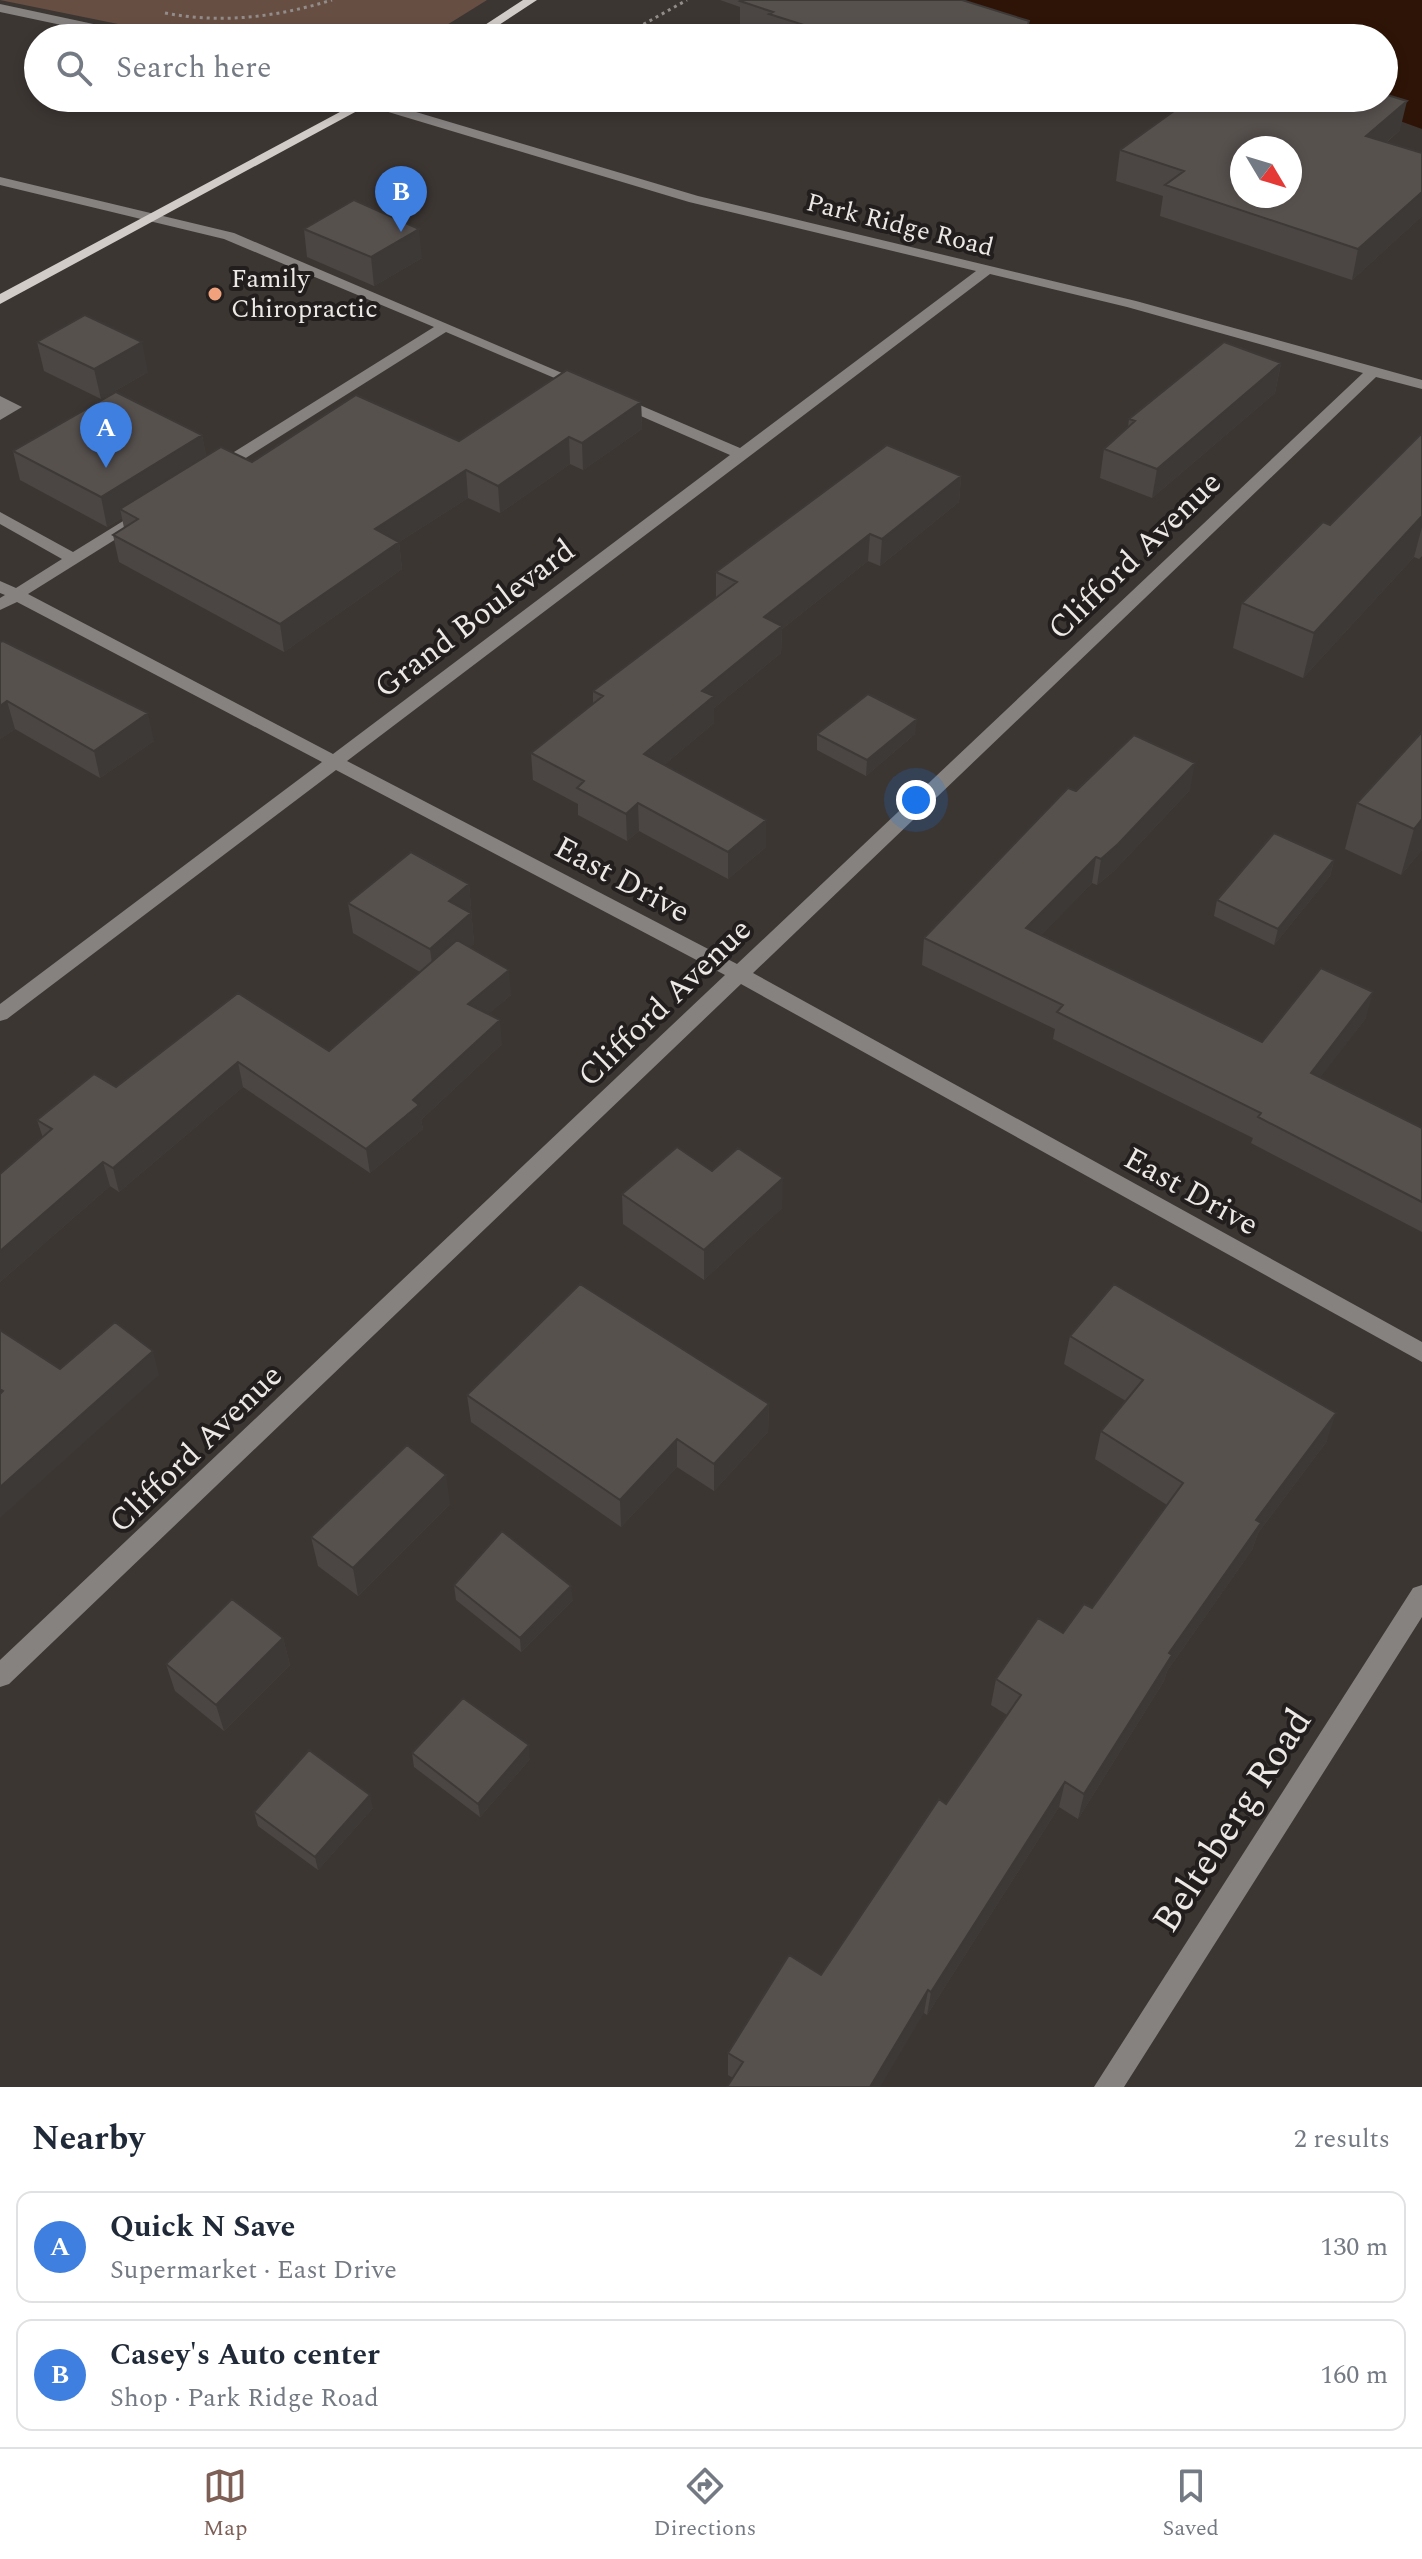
<!DOCTYPE html>
<meta charset="utf-8">
<style>
body{margin:0;font-family:Spectral,serif;background:#f2f2f3;color:#1f2937}
.compass{position:absolute;left:1230px;top:136px;width:72px;height:72px;border-radius:50%;background:#fff;box-shadow:0 4px 12px #0003;rotate:128deg}
.you{position:absolute;left:916px;top:800px;width:28px;height:28px;margin:-20px;border:6px solid #fff;border-radius:50%;background:#1a73e8;box-shadow:0 0 0 12px #1a73e833}
.badge{display:grid;place-items:center;width:52px;height:52px;border-radius:50%;background:#7d5f56;color:#fff;font-size:26px;font-weight:700}
.pin{position:absolute;translate:-50% -66px;filter:drop-shadow(0 2px 4px #0008)}
.pin::after{content:'';position:absolute;top:42px;width:28px;height:24px;background:inherit;clip-path:polygon(0 0,100% 0,50% 100%)}
.list{margin:0;padding:0;list-style:none}
h2{display:flex;justify-content:space-between;align-items:center;height:104px;margin:0;padding:0 32px;font-size:34px}
h2 small{font-size:26px;font-weight:400;color:#747a83}
.list li{display:grid;grid-template-columns:52px 1fr auto;gap:24px;align-items:center;box-sizing:border-box;height:112px;margin:0 16px 16px;padding:0 16px;border:2px solid #e0e1e3;border-radius:16px}
.list b{display:block;font-size:30px;white-space:nowrap}
.list p{margin:0;font-size:26px;white-space:nowrap;color:#747a83}
.list em{font-size:26px;font-style:normal;color:#747a83}
.icon{flex:none;width:44px;height:44px;fill:none;stroke:currentColor;stroke-width:2;stroke-linecap:round;stroke-linejoin:round}
.map{position:relative;flex:none;width:1422px;height:2087px;overflow:hidden}
.search{position:absolute;background:#fff;box-shadow:0 4px 12px #0003;left:24px;right:24px;top:24px;height:88px;display:flex;align-items:center;gap:20px;box-sizing:border-box;padding:0 28px;border-radius:44px;color:#747a83;font-size:30px}
.sheet{height:360px;background:#fff}
nav{display:flex;justify-content:space-around;align-items:center;box-sizing:border-box;height:112px;border-top:2px solid #e0e1e3;background:#fff;font-size:22px;color:#747a83}
nav a{display:grid;justify-items:center;gap:4px}
nav .on{color:#7d5f56}
.map>svg:first-child{display:block}
.green{fill:#674e43}
.water{fill:#2e1406}
.lines{fill:none;stroke-linecap:round;stroke-linejoin:round}
.path{stroke:#928c8a;stroke-width:3;stroke-dasharray:3 4;stroke-linecap:butt}
.minor{fill:#858280;fill-rule:evenodd}
.major{fill:#d2ccc9;fill-rule:evenodd}
.wall{fill:#4b4643}
.shaded-wall{fill:#3d3937}
.building{fill:#57514e;stroke:#3d3937;stroke-width:2;fill-rule:evenodd}
.poi-dot{fill:#f1a17b;stroke:#211e1d;stroke-width:3}
.labels{text-anchor:middle;dominant-baseline:central;stroke-width:8;stroke-linejoin:round;paint-order:stroke}
.far-street-label{font-size:26px;fill:#ece8e6;stroke:#211e1d}
.far-poi-label{font-size:26px;fill:#ece8e6;stroke:#211e1d;text-anchor:start}
.street-label{font-size:32px;fill:#ece8e6;stroke:#211e1d}
.near-street-label{font-size:38px;fill:#ece8e6;stroke:#211e1d}
</style>
<div class="map">
<svg width="1422" height="2087" viewBox="0 0 1422 2087">
<rect width="100%" height="100%" fill="#3c3633"/>
<path class="green" d="M0,0H487L426,38H187Z"/>
<path class="water" d="M924,0H1422V129L1386,116L1384,38H1072L923,3Z"/>
<g class="lines">
<path class="path" d="M165,13C222,24 277,17 332,0
M619,38L687,0"/>
<path class="minor" d="M0,4L140,34L146,38H123L0,12Z
M369,98L698,196L1136,301L1422,380V389L1376,377L753,973L1422,1342V1362L741,984L9,1684L0,1687V1660L725,975L336,770L7,1019L0,1021V1004L322,762L17,602L0,610V598L5,595L0,593V581L16,588L62,559L0,524V512L73,552L128,518H140V524L28,594L333,754L730,455L611,403V397H621L740,448L976,271L689,202L365,105L363,102ZM990,274L1127,307L1363,373L737,964L347,761Z
M0,177L234,233L590,385L583,389L578,388L446,332L222,473H210V467L434,327L224,239L0,185Z
M0,396L22,407L0,420Z
M1422,1585V1617L1124,2087H1094L1413,1588Z"/>
<path class="major" d="M523,0H537L479,38H465Z
M366,98H381L0,304V294Z"/>
</g>
<path class="wall" d="M720,0H962L1027,38H756L740,33V7Z
M1400,130L1387,142L1422,153V216L1352,280L1160,216L1163,196L1116,181L1120,150Z
M304,229L422,258L374,286L307,257Z
M37,342L148,372L101,399L44,371Z
M1281,363L1275,393L1152,498L1100,478L1104,449L1128,427L1129,419Z
M641,402L642,429L583,470L570,464L500,513L468,498L399,542L402,569L284,652L119,562L113,535L124,528L122,518L107,527L20,480L13,451L202,435L206,456L252,462L459,441Z
M1422,433V556L1419,559L1414,557L1303,678L1233,648L1242,603L1330,525Z
M961,476L959,502L880,566L868,561L782,629L781,653L714,708V723L664,765L766,820V847L728,879L639,831L627,841L578,815V804L533,780L531,753L593,704V691L716,598V572Z
M0,642L154,741L100,778L15,729L0,739Z
M1422,732V850L1401,875L1345,849L1357,803Z
M817,734H915L866,776L817,750Z
M1190,790L1114,871L1097,885L1092,883L1041,935L1262,1042L1366,1018L1320,1077L1422,1128V1232L1251,1143L1253,1138L1053,1039L1055,1029L922,965L924,938Z
M1334,860L1330,876L1274,945L1214,916L1217,900Z
M469,884L474,944L470,947L511,995L488,1014L502,1044L421,1120L423,1129L370,1173L243,1087L119,1192L110,1186L0,1282V1174L43,1138L37,1120L116,1087L238,993L329,1051L420,972L353,933L348,903Z
M712,1171L782,1208L704,1280L623,1224L622,1194Z
M1070,1336L1327,1441L1258,1533L1252,1550L1167,1671L1164,1681L1078,1819L1059,1807L927,2015L924,2013L733,2078L728,2075V2053L821,1975L946,1804L1007,1715L991,1705L996,1679L1063,1633L1092,1608L1167,1505L1095,1459L1101,1431L1126,1401L1064,1364Z
M467,1395L769,1404L768,1432L714,1491L677,1467L621,1527L471,1422Z
M450,1504L358,1596L318,1566L311,1537Z
M454,1585L573,1600L521,1652L456,1600Z
M283,1638L290,1665L224,1731L175,1691L166,1664Z
M412,1753L530,1759L480,1817L414,1767Z
M373,1808L318,1870L258,1826L254,1812Z"/>
<path class="shaded-wall" d="M1407,101L1400,130L1359,166L1366,136Z
M1422,192V216L1352,280L1358,249Z
M419,229L422,258L374,286L371,257Z
M142,342L148,372L101,399L94,369Z
M1281,363L1275,393L1152,498L1157,469Z
M641,402L642,429L583,470L582,443Z
M202,435L208,465L120,509L122,518L107,527L101,497Z
M569,437L570,464L500,513L498,486Z
M466,470L468,498L399,542L402,569L284,652L280,624L375,529Z
M961,476L959,502L880,566L882,539Z
M1422,516V527L1414,557L1303,678L1314,633Z
M870,534L868,561L782,629L781,653L714,708V723L645,781L644,754L702,691L764,617Z
M7,701L15,729L0,739V706Z
M148,713L154,741L100,778L94,751Z
M917,719L915,734L866,776L867,760Z
M1195,763L1190,790L1114,871L1097,885L1101,859Z
M638,803L639,831L627,841L626,814Z
M1422,819V850L1401,875L1414,829Z
M766,820V847L728,879V852Z
M1096,857L1092,883L1023,954L1026,928Z
M1334,860L1330,876L1274,945L1278,929Z
M469,884L474,944L434,979L430,949L449,901Z
M509,970L511,995L471,1029L468,1004Z
M1373,992L1366,1018L1304,1099L1311,1073Z
M500,1020L502,1044L421,1120L423,1129L370,1173L366,1149L413,1100Z
M238,1062L243,1087L119,1192L113,1168Z
M103,1162L110,1186L0,1282V1251Z
M783,1178L782,1208L704,1280V1250Z
M153,1351L159,1375L0,1518V1487Z
M769,1404L768,1432L714,1491V1464Z
M1336,1413L1327,1441L1258,1533L1252,1550L1167,1671L1164,1681L1078,1819L1084,1794L1169,1653L1256,1520Z
M677,1439V1467L621,1527L620,1500Z
M446,1475L450,1504L358,1596L353,1568Z
M571,1586L573,1600L521,1652L520,1638Z
M283,1638L290,1665L224,1731L216,1705Z
M529,1745L530,1759L480,1817L478,1804Z
M1065,1782L1059,1807L927,2015L931,1992Z
M370,1795L373,1808L318,1870L315,1857Z
M928,1990L924,2013L880,2087H870Z"/>
<path class="building" d="M742,0H962L1029,21L1024,38H942L919,32L910,38H845L769,14L773,12L740,1Z
M1384,94L1407,101L1366,136L1422,153V192L1358,249L1165,185L1184,171L1120,150L1192,98H1384ZM1242,148H1290V196H1242Z
M354,200L419,229L371,257L304,229Z
M85,315L142,342L94,369L37,342Z
M1224,342L1281,363L1157,469L1104,449L1135,421L1129,419Z
M567,370L641,402L582,443L569,437L498,486L466,470L375,529L399,542L280,624L113,535L138,519L120,509L221,447L252,462L356,395L459,441Z
M116,392L202,435L101,497L13,451Z
M1422,433V516L1314,633L1242,603L1323,522L1330,525Z
M887,445L961,476L882,539L870,534L764,617L782,626L702,691L714,696L644,754L766,820L728,852L638,803L626,814L577,788L584,781L531,753L603,696L593,691L737,582L716,572Z
M3,641L148,713L94,751L7,701L0,706V642Z
M868,694L917,719L867,760L817,734Z
M1422,732V819L1414,829L1357,803Z
M1134,735L1195,763L1118,844L1101,859L1096,857L1026,928L1262,1042L1321,968L1373,992L1311,1073L1422,1128V1202L1258,1117L1261,1113L1057,1012L1063,1005L924,938L1068,788L1076,791Z
M1274,833L1334,860L1278,929L1217,900Z
M411,852L469,884L449,901L471,913L430,949L348,903Z
M457,940L509,970L468,1004L500,1020L413,1100L419,1105L366,1149L238,1062L113,1168L103,1162L0,1251V1174L52,1129L37,1120L94,1074L116,1087L238,993L329,1051Z
M677,1147L712,1171L738,1148L783,1178L704,1250L622,1194Z
M580,1284L769,1404L714,1464L677,1439L620,1500L467,1395Z
M1114,1284L1336,1413L1256,1520L1261,1523L1169,1653L1172,1655L1084,1794L1065,1782L931,1992L928,1990L870,2087H727L743,2062L728,2053L789,1955L821,1975L939,1799L946,1804L1021,1695L996,1679L1038,1618L1063,1633L1084,1604L1092,1608L1183,1483L1101,1431L1143,1380L1070,1336Z
M115,1322L153,1351L0,1487V1394L3,1391L0,1389V1330L60,1369Z
M407,1445L446,1475L353,1568L311,1537Z
M502,1531L571,1586L520,1638L454,1585Z
M232,1599L283,1638L216,1705L166,1664Z
M463,1698L529,1745L478,1804L412,1753Z
M309,1750L370,1795L315,1857L254,1812Z"/>
<circle class="poi-dot" cx="215" cy="294" r="8"/>
<g class="labels">
<g class="far-street-label">
<text transform="translate(900 225) rotate(14)">Park Ridge Road</text>
</g>
<g class="far-poi-label">
<text x="231" y="279">Family<tspan x="231" dy="30">Chiropractic</tspan></text>
</g>
<g class="street-label">
<text transform="translate(1135 556) rotate(-44)">Clifford Avenue</text>
<text transform="translate(475 619) rotate(-37)">Grand Boulevard</text>
<text transform="translate(622 880) rotate(28)">East Drive</text>
<text transform="translate(665 1003) rotate(-44)">Clifford Avenue</text>
<text transform="translate(1191 1192) rotate(29)">East Drive</text>
<text transform="translate(196 1449) rotate(-44)">Clifford Avenue</text>
</g>
<g class="near-street-label">
<text transform="translate(1233 1821) rotate(-57)">Belteberg Road</text>
</g>
</g>
</svg>
<svg class="compass" viewBox="-18 -18 36 36"><path d="M0-13l5 13h-10z" fill="#e53935"/><path d="M0 13l5-13h-10z" fill="#747a83"/></svg>
<div class="you"></div>
<div class="pin badge" style="left:106px;top:468px;background:#3f7fe0">A</div>
<div class="pin badge" style="left:401px;top:232px;background:#3f7fe0">B</div>
<div class="search"><svg class="icon" aria-label="search" viewBox="0 0 24 24"><circle cx="10" cy="10" r="6"/><path d="M15 15l6 6"/></svg>Search here</div>
</div>
<section class="sheet">
<h2>Nearby<small>2 results</small></h2>
<ul class="list">
<li><span class="badge" style="background:#3f7fe0">A</span><div><b>Quick N Save</b><p>Supermarket · East Drive</p></div><em>130 m</em></li>
<li><span class="badge" style="background:#3f7fe0">B</span><div><b>Casey's Auto center</b><p>Shop · Park Ridge Road</p></div><em>160 m</em></li>
</ul>
</section>
<nav>
<a class="on"><svg class="icon" aria-label="map" viewBox="0 0 24 24"><path d="M3 6l6-2 6 2 6-2v14l-6 2-6-2-6 2zM9 4v14M15 6v14"/></svg>Map</a>
<a><svg class="icon" aria-label="directions" viewBox="0 0 24 24"><path d="M12 3l9 9-9 9-9-9zM9 14v-3h6M13 9l2 2-2 2"/></svg>Directions</a>
<a><svg class="icon" aria-label="saved" viewBox="0 0 24 24"><path d="M7 4h10v16l-5-4-5 4z"/></svg>Saved</a>
</nav>
